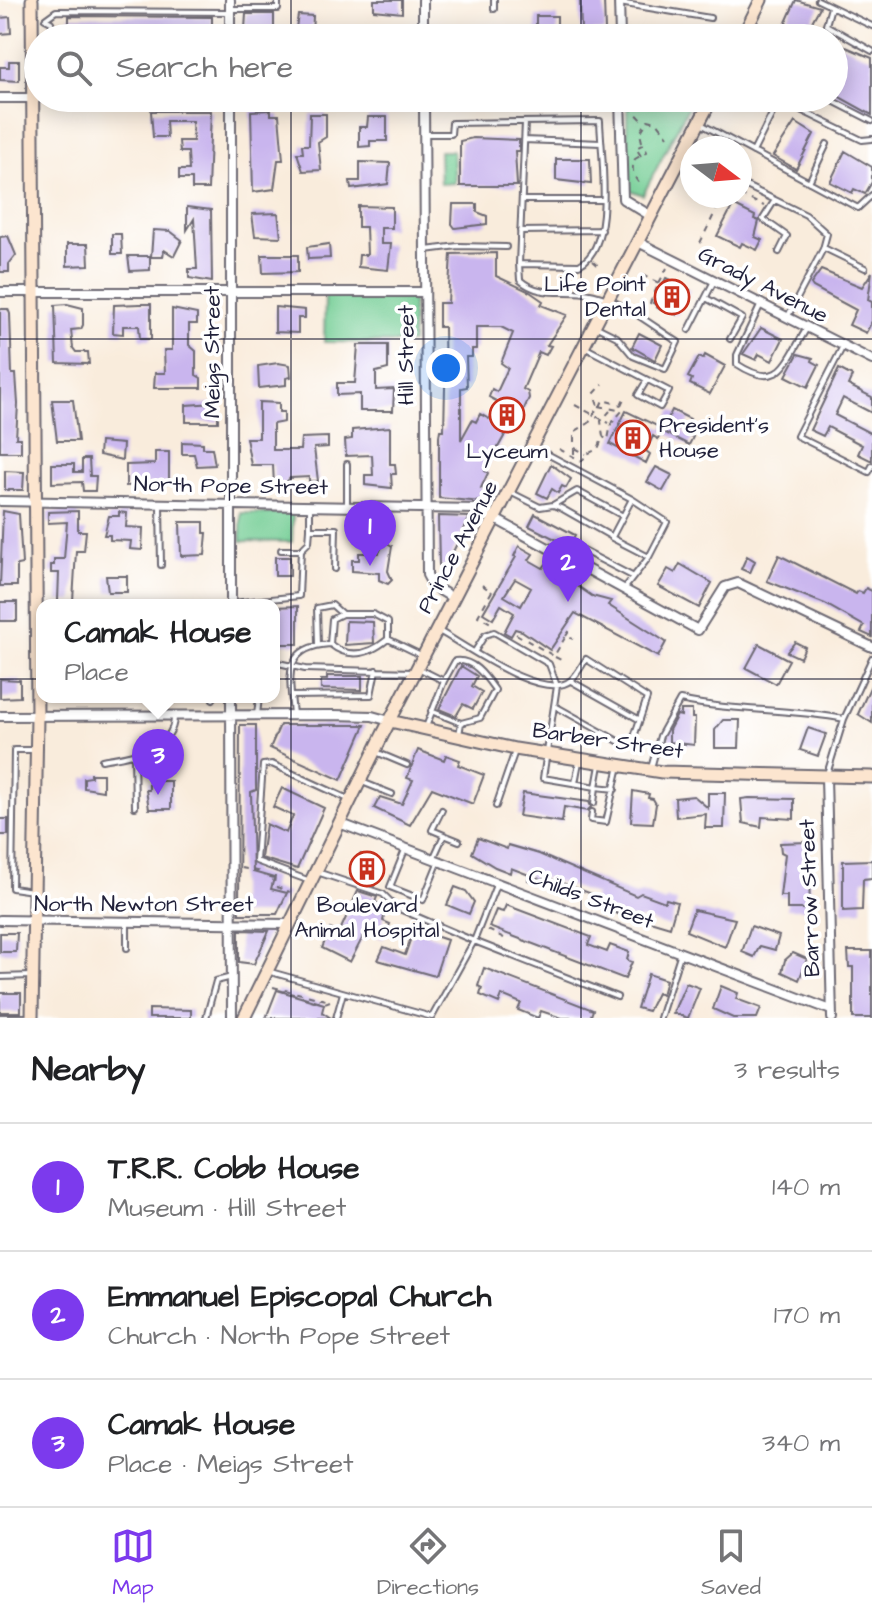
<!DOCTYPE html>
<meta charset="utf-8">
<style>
body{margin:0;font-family:"Architects Daughter",sans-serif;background:#f2f2f2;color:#202124}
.compass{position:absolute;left:680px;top:136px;width:72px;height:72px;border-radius:50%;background:#fff;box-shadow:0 4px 20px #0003;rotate:106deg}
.you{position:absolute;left:446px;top:368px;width:28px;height:28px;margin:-20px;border:6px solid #fff;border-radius:50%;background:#1a73e8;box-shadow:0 0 0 12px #1a73e833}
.badge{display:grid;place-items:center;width:52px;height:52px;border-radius:50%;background:#7c3aed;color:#fff;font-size:26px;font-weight:700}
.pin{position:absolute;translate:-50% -66px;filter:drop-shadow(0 2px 4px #0008)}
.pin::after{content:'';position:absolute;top:42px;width:28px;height:24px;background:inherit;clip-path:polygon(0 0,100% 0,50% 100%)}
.popup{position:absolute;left:36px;top:599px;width:244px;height:104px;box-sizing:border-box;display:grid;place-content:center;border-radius:16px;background:#fff;filter:drop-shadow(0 2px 6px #0005);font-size:26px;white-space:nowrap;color:#757577}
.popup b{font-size:30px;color:#202124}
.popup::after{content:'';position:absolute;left:50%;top:100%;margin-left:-16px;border:16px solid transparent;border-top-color:#fff}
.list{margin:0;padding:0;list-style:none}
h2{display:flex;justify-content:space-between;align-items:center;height:104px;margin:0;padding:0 32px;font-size:34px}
h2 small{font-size:26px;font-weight:400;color:#757577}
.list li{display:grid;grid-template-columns:52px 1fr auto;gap:24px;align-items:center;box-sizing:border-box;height:128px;padding:0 32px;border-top:2px solid #e0e0e0}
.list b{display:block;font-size:30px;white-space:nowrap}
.list p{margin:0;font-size:26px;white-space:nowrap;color:#757577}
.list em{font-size:26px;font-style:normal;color:#757577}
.icon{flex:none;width:44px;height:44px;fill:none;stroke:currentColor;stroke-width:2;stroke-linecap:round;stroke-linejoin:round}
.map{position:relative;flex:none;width:872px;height:1018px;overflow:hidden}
.search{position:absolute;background:#fff;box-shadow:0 4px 20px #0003;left:24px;right:24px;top:24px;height:88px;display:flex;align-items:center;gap:20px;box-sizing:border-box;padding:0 28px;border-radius:44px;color:#757577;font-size:30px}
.sheet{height:488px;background:#fff}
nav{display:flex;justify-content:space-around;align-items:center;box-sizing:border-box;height:112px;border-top:2px solid #e0e0e0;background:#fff;font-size:22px;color:#757577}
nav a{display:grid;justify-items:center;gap:4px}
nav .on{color:#7c3aed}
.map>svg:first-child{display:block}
.green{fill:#74ce95;stroke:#4b7868;stroke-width:2}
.building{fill:#c9b5ee;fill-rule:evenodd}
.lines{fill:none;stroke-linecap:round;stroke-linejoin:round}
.lane-casing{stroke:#6d6973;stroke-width:8}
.street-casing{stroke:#6d6973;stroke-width:12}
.secondary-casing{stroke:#6d6973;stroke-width:15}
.path{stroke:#6d6973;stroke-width:2;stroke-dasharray:6 6;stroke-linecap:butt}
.lane{stroke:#fff;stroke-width:4}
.street{stroke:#fff;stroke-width:8}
.secondary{stroke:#fce5cf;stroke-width:11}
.grid{fill:none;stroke:#22223b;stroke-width:2;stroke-opacity:0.55}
.labels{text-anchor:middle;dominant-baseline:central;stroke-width:7;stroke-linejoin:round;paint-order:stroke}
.poi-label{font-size:22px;fill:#22223b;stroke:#fff}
.street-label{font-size:22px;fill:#22223b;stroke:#fff}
</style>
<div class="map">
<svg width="872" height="1018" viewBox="0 0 872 1018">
<rect width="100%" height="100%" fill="#fff"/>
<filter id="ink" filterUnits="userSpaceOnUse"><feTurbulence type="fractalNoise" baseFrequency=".0125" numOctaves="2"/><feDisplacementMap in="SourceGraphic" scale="16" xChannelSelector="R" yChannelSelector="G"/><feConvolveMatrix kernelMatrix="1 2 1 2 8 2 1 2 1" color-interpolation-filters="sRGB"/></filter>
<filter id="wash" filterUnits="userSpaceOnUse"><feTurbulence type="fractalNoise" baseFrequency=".006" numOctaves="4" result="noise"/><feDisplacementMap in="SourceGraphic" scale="32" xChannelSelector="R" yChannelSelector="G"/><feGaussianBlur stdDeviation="1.8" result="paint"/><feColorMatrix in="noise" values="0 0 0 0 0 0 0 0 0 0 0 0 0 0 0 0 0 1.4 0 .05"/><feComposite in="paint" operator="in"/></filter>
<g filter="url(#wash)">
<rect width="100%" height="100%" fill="#f9ecdc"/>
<path class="green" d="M630,102H682L688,107L643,195L627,189V105Z
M439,151H453L455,183L440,184Z
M325,296H413L412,343L324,342Z
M241,513L293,514L292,542L241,541Z"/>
<g id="blocks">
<path class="building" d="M374,0H402V13L374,10Z
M580,0H604L605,31L581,32Z
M796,0L820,7L803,38H779Z
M246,14H274V38H253V29H245Z
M298,15L313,16L312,35L295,34Z
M69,16L212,17V38H69Z
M536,16H557V38H536Z
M10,17L11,33L0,34V18Z
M834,42L872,58V115L834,94Z
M9,61H19V81L0,80V67H9Z
M271,110V115H279L283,160H278L274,189L253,192L251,111Z
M151,111H211L208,189H192V179H179V170H189L188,152H180L179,141H193L192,121H166L167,137H153Z
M310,114H326V137L318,142L321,170L303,171L297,153H303L302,145H309Z
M368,117H387V141H370V146L359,147V127H367Z
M795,122L814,134L796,169L773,156Z
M473,138L519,140V151H515L517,186H460V141Z
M845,151L872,167V182L865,194L854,189L852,193L830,182Z
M556,159H590L591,184L556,180Z
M360,162L390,163L388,184L351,189L350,181H360Z
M453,204H477V212L487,216V224L455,228L452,224Z
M733,205L755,216L754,219L759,221L755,237L762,240L757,250L742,243L740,247L717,236Z
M358,206L392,207V228H381V244H391L388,270L358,267L359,255H367L366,227H358Z
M187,207L211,210L212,282L189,278V269H197L194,219L187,230Z
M278,213L281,237L255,236L252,214Z
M153,230L170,231L182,240L174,256L164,250L163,257H151Z
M112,234H121L122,254H112Z
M8,236L16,255L9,264V272H0V237Z
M67,244H88L89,265L67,266Z
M329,244L330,258L308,259L307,247Z
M496,253V276L530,292L543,301L541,305L567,315L547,345L551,346L546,355L539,352L523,389L528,392L529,398L516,427L511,424L485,471L488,473L481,488L487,490L482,502L439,498V436L440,430H444L445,388L444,327H439V303H448L451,254ZM476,327H501L513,333L501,363L508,368L497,392L492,389L489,397L498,402L489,419L480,414L476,422L472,420L461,440V388L467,387L466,357H472V349H476Z
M262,255H298V272L263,273Z
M128,256H150V270L130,271Z
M821,270L862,287L872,272L868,300L872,302V321L866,333L849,325L856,310L813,287L811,284Z
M666,278L690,290L677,315L653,303Z
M67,304L83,308V325L81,329L71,330L73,348L76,352H88L89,364L57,363L55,305Z
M140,304H151V339H140L139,326H123V334L113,333L114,305Z
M275,307L305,310V318H298V333L275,332Z
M0,309H8L10,314L12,374H16L18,404L16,438H21V452H0Z
M172,309L197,314V324H189V345L196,351V375L201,378V388H154L155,373H165L164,350H172Z
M761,328L783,339L772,361L759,354L756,360L743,354Z
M639,333L662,345L655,360L632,347Z
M358,345H388V369L376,372V390L394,389L393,411H360V394L337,395V383H355Z
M798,354L813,358L812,361L819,365L808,387L786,376Z
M705,355L725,366L710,394L690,384L692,379L688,377L699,357L703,359Z
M278,363L290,365L291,377L286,378V385L259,388L258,366Z
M839,369L852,376L848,385L872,397V413L843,398L835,415L872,434V461L858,454L862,445L843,435L828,427L823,436L810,430Z
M52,400H73L78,441H57Z
M259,402L279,403V412H284V422L273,424V450H300L301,438L328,437V447L314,448L318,481H309V477L290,478L284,485H274L273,465H251L246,438H259Z
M215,403L218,405V422H186V405Z
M672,410L690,419L683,432L693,437L689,445L662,431L658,439L653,436L646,451L650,454L646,463L610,444L626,411L663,429Z
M390,427V464H395L396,474H391L392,488L365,485V475H373L372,455L346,456L345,440L352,439V430Z
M100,442L123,444L122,460L99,455Z
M182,442L203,443V448H212L215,465L197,466L194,454H182Z
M155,452H169V483L126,486V465L155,464Z
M82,459H89L90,476H96L95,491H83L82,482L52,483V464H74V472H82Z
M551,464L571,479L566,488L562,486L558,493L552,489L547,498L537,493Z
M656,467L672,475L663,491L647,482Z
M5,471L24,472L23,490H5Z
M3,511L19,514L22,564L17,565V586H0Z
M78,511V531H86L84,551H76L73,601H58L59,573H51V565H54V559H64L67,522L48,523V512Z
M119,512L127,513L126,527L143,528L142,550L130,549L131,541L110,540V535H104L109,516H119Z
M535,514L575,535L569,546L529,526Z
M438,516L470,517L446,566L439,565Z
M180,522H204V533H207L205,555L181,556Z
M384,541L392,546L388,571L392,580L388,584L379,580V573L352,571V560H359V553H379Z
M519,546L533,554L529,560L543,568L546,564L592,596L611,601L608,605L666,642L658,657L575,613L550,650L522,631L515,629L511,636L504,632L514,613L501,605L493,619L483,613L516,557L514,556ZM515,579L531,588L521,606L504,596Z
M779,555L856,594L858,591L863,593L866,588L872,591V637L861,632L864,626L825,604L767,581Z
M747,556L755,561L750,573L741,569Z
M275,557H290V576H275Z
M680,564L712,583L699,608L658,586L668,569L675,573Z
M106,576H127V592H108Z
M0,602H17V621H0Z
M298,606V644H274V607Z
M346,621L373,622L374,643L345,645Z
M795,642L805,647L800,658L787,652Z
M759,644L789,660L776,684L746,668Z
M461,666L477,676L472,686L482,692L473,709L463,704L456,716L439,709Z
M327,676H362V690L321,689V680H327Z
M0,679L20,680V697L0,698Z
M872,683V723L858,714Z
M681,710H692V718H695L694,745L669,742V730L677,715L681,716Z
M723,720H740L739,748H715V730Z
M240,725H256V790L251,792L253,872L274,878L271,889L287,893L277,914H239Z
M280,725H365L341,780L270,748Z
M808,728L826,734L818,756L800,750Z
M418,750L444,760L446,755L460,760L458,765L484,775L473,804L432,788L410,825L374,808L380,797L402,804L413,780L407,778Z
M91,774H103V791L84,788V778L91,777Z
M149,781H171V809H149L146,790H149Z
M282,788L324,808L297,869L261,858L266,824L286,833L293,816L273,807Z
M633,791L649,794L648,798L653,799L656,804L653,823L631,822Z
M523,793L589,802L591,807L587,811L564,807L562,822L519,816Z
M708,793H725L724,828H705L706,814L676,817L675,798L694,796L708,808Z
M749,798L794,799V819L762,817L761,827L743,823L741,799Z
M0,819H8V835H0Z
M478,838L507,849L508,845L539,854L636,896L641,893L665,902L666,899L677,902L670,927L640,918L639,921L592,905L595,895L562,883L544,877L543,880L537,878L535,882L528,880L529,875L511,868L510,873L495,867L472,853Z
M808,842L810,909H787V896H780L785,854L781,852L780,843Z
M360,854L383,862L374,886L351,876Z
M872,860V878L863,879L862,910L843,911V861Z
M455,887L466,891L474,902L469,914L447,905Z
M358,891L377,897L375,902L386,907L383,921L390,924L383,939L366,931L350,962L322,948L330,929L339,933Z
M506,905L591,937L588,945L607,952L610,945L629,952L627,960L632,962L625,979L489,927L496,910L503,912Z
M694,910L735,919L725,947L686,931Z
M751,926L779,936L775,950L760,946L754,957L742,952Z
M414,929L447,940L435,976L378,960L384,947L405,955Z
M239,930L269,931L254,964L239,962Z
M0,933H17L16,952H0Z
M848,951H872V1018H853V967H849Z
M793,953L807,959L799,980L782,972L785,960Z
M484,968L593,1010L590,1018H562L541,1011L538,1018L518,1010L521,1003L502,995L499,1003L480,995L482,988L478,986Z
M648,974L666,980L662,995L657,993L648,1011L637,1008Z
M686,983L700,988L688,1018L673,1013Z
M721,986L738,993L736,999L761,1008L757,1018H733L713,1009Z
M277,990L324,1004L322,1012L331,1018H266Z
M0,993H21V1012H0Z
M149,1009L191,1010V1018H149Z"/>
</g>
</g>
<g filter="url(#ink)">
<use href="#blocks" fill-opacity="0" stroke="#6d6973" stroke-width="2"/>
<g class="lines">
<g class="lane-casing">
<path id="lane" d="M818,0L872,26
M619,3L710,18
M831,7L826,25L872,51
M230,9H278V0
M494,9V0
M56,38L51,22L45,19L56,11L229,12
M761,98L788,104L862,140L872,139
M827,98L872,121
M701,124L858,208L872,195
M426,134H451L452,123L600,121C601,157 616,247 579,265L519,264L520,280C539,297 562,290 585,293C618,297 651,325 678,342L665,369L633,356L617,337L595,326
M524,140L601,143
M753,152L780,98
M809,182L827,144
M740,183L806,215L827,234L823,249L788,316
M522,200H603
M775,200L763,219L787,236L779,252
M520,231L602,230
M824,248L865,268
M426,250L458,246L506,247
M519,264L525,122
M706,298L742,318L730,339
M761,304L737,355V364C781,393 786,361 807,328
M689,330L714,281
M843,346L797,436L869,472L872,466
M586,348L669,391L660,407L638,395L647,380
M347,464V506
M512,493L540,507L553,505L561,508L612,537L632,499L534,447
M160,505L161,565
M553,505L577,491L623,516
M310,529V507
M612,538L649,557
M301,550L309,542L310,529H336L335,569
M564,556L576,547L632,576
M624,589L649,557L667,522L632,499
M233,603L299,596L301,550H281
M342,614H373L388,622V639C370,654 350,660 330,644L332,619Z
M439,631C466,646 544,703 571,680C577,675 582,665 586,659L647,698L632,743L618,741L555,706
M388,639L421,655
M318,644L317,608L332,605L342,614
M475,651L485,635L494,632L549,664L557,686L543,778L596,787L594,803
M274,662L305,669L413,672
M420,669L444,681L455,661C474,659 485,676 495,690L480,718L461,723L459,735
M571,681L640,720
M291,696L371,695L376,670
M213,699L214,697
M431,711L461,723
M293,714C289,675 283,647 330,644
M257,715L259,697
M426,727L444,681
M376,752L407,765
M134,754L135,807
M102,760C129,755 173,751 174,718
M600,765L596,787L615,789
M651,768L660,736L680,700C734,712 790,708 844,719L872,658
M827,774L844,719
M362,782L392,794
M575,783L579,762
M496,806L515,751
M442,810L432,830L444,835
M592,812L591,820L606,822L619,766
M405,850L390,887L423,900L438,863
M434,857L444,835L459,841
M310,881L256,861L263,765L272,764L348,799
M496,885L474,941L617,997
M33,891L12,888L14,750H34
M127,948V922
M267,971L432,1017L474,941L397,908L383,894L317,872
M0,977L32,976
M0,1017H30
M206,1018L216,981L232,977
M336,1018L343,993
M660,1018L680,955"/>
</g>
<g class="street-casing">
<path id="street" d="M423,0V38
M619,0L620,38
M230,38V0
M0,98H37
M231,98V605
M424,98L427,575L433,586L453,598
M620,98L623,199L651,216
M682,98L709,103
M638,242L872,360
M0,292H424
M0,501L477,509L698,630L725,587L738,583L872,647
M231,697L232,1018
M0,716L334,715L372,716L390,721
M826,777L832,1018
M339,823L831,1010
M0,920L289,924"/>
</g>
<g class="secondary-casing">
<path id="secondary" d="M32,0L37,716L32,1018
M742,38L761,0
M390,721L515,749L662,772L872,777
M244,1018L383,734L712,98"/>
</g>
<path class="path" d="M629,106L643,121
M642,142L640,133L648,120L657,122L668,136
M641,156L636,148L644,144L647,152L635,159C630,169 634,179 642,186
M740,195L764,206
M700,243L723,196
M593,261L601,268
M642,275L659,283L650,303L666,313
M659,283L667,268
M575,405L609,423
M621,405L625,396
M599,406L622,411L611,424L608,440L603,437
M600,407L603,400L621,405
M575,448L586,454
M559,449L582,461L587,454L598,449L603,437L601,421L610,411
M574,454V432L589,423L598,406L594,394L603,384
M482,585L491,591
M492,591L478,616L493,624
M516,634L554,656L566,636L573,639
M566,636L572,627
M555,657L561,660
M170,697L171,706
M241,868L262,872
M275,876L274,886L290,892
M488,930L504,938
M273,987L326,1000
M279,990L325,1003L330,1001"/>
<use href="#lane" class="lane"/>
<use href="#street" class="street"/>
<use href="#secondary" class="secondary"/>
</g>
</g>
<path class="grid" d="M291,0V38M581,0V38M291,98V1018M581,98V1018M0,339H872M0,679H872"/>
<defs>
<g id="building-ring" transform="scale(1.8)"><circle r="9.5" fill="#fff" stroke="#c8321e" stroke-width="1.5"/><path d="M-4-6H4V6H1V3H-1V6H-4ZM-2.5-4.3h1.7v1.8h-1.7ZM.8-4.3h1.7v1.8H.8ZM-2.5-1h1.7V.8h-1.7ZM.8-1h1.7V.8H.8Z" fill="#c8321e"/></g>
</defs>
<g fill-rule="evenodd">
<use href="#building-ring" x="672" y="297"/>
<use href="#building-ring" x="507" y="415"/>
<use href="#building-ring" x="633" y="438"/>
<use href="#building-ring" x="367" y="869"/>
</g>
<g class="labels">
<g class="poi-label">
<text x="646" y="284" text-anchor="end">Life Point<tspan x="646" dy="25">Dental</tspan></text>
<text x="659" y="425" text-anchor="start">President's<tspan x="659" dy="25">House</tspan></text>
<text x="507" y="451">Lyceum</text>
<text x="367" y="905">Boulevard<tspan x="367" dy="25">Animal Hospital</tspan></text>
</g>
<g class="street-label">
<text transform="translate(763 285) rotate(27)">Grady Avenue</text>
<text transform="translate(212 352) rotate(-90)">Meigs Street</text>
<text transform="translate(406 355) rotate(-90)">Hill Street</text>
<text transform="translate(231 486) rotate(1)">North Pope Street</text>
<text transform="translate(458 547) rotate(-62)">Prince Avenue</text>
<text transform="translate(608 741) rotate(8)">Barber Street</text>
<text transform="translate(810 898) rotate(-92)">Barrow Street</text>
<text transform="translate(591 899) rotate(21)">Childs Street</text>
<text x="144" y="904">North Newton Street</text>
</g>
</g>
</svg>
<svg class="compass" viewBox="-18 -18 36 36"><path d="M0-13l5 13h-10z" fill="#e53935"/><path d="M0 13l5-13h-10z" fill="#757577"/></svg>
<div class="you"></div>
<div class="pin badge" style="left:370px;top:566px">1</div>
<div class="pin badge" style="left:568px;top:602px">2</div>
<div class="pin badge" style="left:158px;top:795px">3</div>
<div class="popup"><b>Camak House</b>Place</div>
<div class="search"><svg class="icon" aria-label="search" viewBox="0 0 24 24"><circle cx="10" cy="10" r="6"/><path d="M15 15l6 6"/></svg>Search here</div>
</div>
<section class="sheet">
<h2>Nearby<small>3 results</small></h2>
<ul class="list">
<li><span class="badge">1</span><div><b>T.R.R. Cobb House</b><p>Museum · Hill Street</p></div><em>140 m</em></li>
<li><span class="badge">2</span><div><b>Emmanuel Episcopal Church</b><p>Church · North Pope Street</p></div><em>170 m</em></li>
<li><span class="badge">3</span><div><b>Camak House</b><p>Place · Meigs Street</p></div><em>340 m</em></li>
</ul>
</section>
<nav>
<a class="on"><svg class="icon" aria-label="map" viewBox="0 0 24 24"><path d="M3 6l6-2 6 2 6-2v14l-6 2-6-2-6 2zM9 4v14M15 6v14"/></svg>Map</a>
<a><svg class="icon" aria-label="directions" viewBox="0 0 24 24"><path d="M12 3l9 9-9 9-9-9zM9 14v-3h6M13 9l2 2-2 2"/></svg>Directions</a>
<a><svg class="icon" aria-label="saved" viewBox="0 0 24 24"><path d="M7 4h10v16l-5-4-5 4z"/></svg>Saved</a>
</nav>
